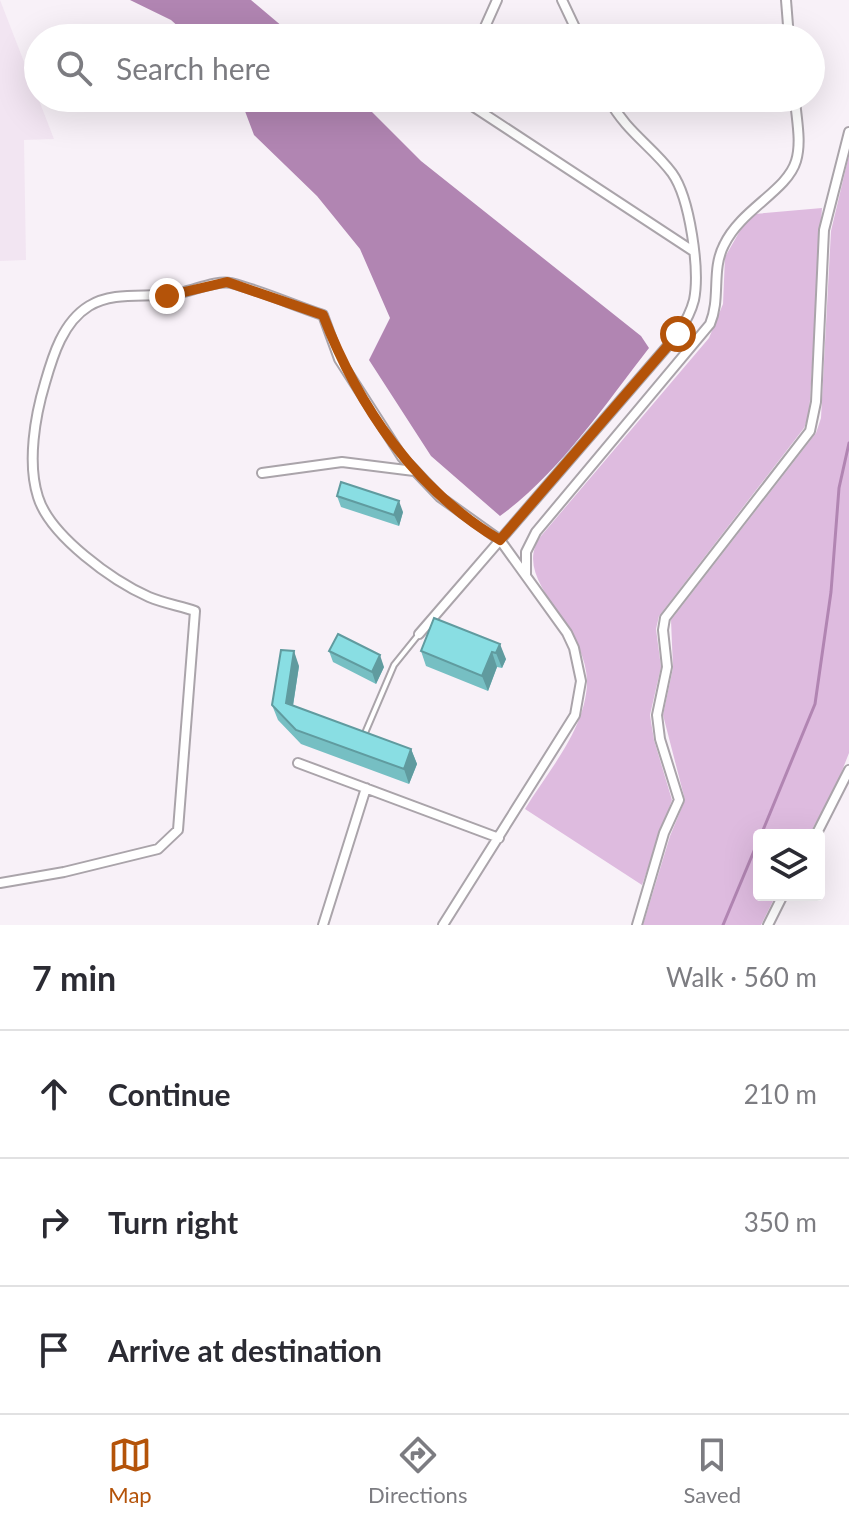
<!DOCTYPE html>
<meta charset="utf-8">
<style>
body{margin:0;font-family:Lato,sans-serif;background:#f7f7f7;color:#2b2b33}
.controls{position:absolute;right:24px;bottom:24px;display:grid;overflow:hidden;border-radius:8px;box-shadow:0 8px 32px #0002}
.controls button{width:72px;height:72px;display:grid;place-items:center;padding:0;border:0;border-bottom:2px solid #e1e1e2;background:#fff;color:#2b2b33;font:40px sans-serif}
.stop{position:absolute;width:24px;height:24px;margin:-18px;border:6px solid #b45309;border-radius:50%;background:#fff}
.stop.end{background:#b45309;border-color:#fff;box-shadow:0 2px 8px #0008}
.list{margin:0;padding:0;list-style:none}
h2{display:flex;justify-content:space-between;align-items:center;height:104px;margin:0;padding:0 32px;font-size:34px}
h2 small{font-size:26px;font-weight:400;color:#7c7c81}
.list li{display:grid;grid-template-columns:52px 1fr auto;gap:24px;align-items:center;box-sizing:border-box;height:128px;padding:0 32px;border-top:2px solid #e1e1e2}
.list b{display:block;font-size:30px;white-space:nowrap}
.list em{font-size:26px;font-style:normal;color:#7c7c81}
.icon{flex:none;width:44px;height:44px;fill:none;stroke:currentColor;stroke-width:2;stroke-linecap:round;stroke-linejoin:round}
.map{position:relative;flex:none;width:849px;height:925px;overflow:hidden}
.search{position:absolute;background:#fff;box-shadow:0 8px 32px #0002;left:24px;right:24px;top:24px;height:88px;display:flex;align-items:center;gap:20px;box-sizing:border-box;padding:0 28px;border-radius:44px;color:#7c7c81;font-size:30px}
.sheet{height:488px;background:#fff}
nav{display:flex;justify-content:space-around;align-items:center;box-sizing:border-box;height:112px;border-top:2px solid #e1e1e2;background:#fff;font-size:22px;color:#7c7c81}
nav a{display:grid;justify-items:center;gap:4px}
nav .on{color:#b45309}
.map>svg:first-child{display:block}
.built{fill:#f2e5f2}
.green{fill:#debbdf}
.water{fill:#b185b2}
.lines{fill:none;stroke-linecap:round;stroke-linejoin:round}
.stream{stroke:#b185b2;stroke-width:3}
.lane-casing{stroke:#aaa4aa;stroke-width:8}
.street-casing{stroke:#aaa4aa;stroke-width:12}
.lane{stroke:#fff;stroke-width:4}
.street{stroke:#fff;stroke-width:8}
.wall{fill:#76bfc3}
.shaded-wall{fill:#609b9f}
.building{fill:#89dee3;stroke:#609b9f;stroke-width:2}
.route{stroke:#b45309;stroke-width:10}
</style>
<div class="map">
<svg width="849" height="925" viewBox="0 0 849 925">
<rect width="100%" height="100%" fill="#f8f1f8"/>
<path class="built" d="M0,0L54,139L24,140L26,260L0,261Z"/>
<path class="green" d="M849,155V753L836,786L809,835H759V895H776L761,925H643L670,836L685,800L663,715L673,668L671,620L816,433L821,418L831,231Z
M822,208L809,415L804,428L659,616L656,629L661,667L650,715L654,740L672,800L642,885L525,809C548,771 585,730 587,684C589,624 508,581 541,536L709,338L723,304L725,257L745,222L755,214Z"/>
<path class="water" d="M130,0H251L296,38H191L171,20Z
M240,98H358L421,161L641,336L649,348C604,406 559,473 500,516L431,456L369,360L390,318L360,249L317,196L254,135Z"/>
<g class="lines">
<path class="stream" d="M761,835L815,704L831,592L839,488L849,443
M723,925L759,839"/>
<g class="lane-casing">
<path id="lane" d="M365,733L394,665L419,634"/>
</g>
<g class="street-casing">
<path id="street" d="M562,0L580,38
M786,0L789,38
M480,38L497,0
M460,98L693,251
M262,473L342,462L414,471
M526,575V552L536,532L710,324C721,298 711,270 724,245C741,209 787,191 796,161C802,141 796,118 795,98
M419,634L678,334C685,323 691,312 694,300C700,270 690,198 672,173C651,145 627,133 608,98
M298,763L499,838
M816,835L849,770
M0,883L64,872L158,849L178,830L195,611C180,606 163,603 149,597C113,581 50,536 38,497C27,463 35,416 45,383C53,355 63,322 89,306C117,289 152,300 184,292C197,289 218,280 231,283C262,291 293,305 323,315L339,359L402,457L440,497L500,540L567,633L574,648L581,681L575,715L443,925
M323,925L366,788
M637,925L664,833L679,800L660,739L657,715L667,667L663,630L665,618L810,431L816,402L824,230L849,132
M768,925L783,895"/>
</g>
<use href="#lane" class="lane"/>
<use href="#street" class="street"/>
</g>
<path class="wall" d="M337,496L403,512L399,526L341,507Z
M434,618L506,659L502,668L497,667L488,691L426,666L421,651Z
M329,651L384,667L376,684L333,662Z
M299,666L293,706L411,749L417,764L409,784L301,744L278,720L272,705Z"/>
<path class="shaded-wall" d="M399,501L403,512L399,526L394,515Z
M500,644L506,659L502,668L496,653Z
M294,651L299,666L291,718L286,703Z
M492,652L497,667L488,691L482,676Z
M380,655L384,667L376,684L372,672Z
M411,749L417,764L409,784L404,769Z"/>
<path class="building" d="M341,482L399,501L394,515L337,496Z
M434,618L500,644L496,653L492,652L482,676L421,651Z
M338,634L380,655L372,672L329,651Z
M281,650L294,651L286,703L411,749L404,769L296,730L272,705Z"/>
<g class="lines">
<path class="route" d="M167,296L227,282L323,315C358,406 415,490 500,540L678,334"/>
</g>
</svg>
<div class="controls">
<button><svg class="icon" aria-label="layers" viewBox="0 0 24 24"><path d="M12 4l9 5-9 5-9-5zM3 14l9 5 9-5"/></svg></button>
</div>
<div class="stop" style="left:678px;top:334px"></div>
<div class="stop end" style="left:167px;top:296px"></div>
<div class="search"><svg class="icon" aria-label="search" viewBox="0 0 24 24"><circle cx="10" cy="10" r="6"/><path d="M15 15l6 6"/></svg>Search here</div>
</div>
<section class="sheet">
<h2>7 min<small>Walk · 560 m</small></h2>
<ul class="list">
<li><svg class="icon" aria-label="ahead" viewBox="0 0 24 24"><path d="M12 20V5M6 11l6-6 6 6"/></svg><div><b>Continue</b></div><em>210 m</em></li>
<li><svg class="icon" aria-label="right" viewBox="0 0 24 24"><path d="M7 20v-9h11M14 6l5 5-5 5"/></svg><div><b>Turn right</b></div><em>350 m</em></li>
<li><svg class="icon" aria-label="arrive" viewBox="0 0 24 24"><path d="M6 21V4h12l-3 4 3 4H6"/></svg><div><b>Arrive at destination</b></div></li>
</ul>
</section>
<nav>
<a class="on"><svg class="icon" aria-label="map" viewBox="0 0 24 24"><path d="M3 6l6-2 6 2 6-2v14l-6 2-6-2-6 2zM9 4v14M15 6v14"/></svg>Map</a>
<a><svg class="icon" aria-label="directions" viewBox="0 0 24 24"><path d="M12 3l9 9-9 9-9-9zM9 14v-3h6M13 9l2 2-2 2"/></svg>Directions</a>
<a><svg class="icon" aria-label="saved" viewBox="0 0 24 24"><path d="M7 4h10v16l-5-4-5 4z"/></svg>Saved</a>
</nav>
